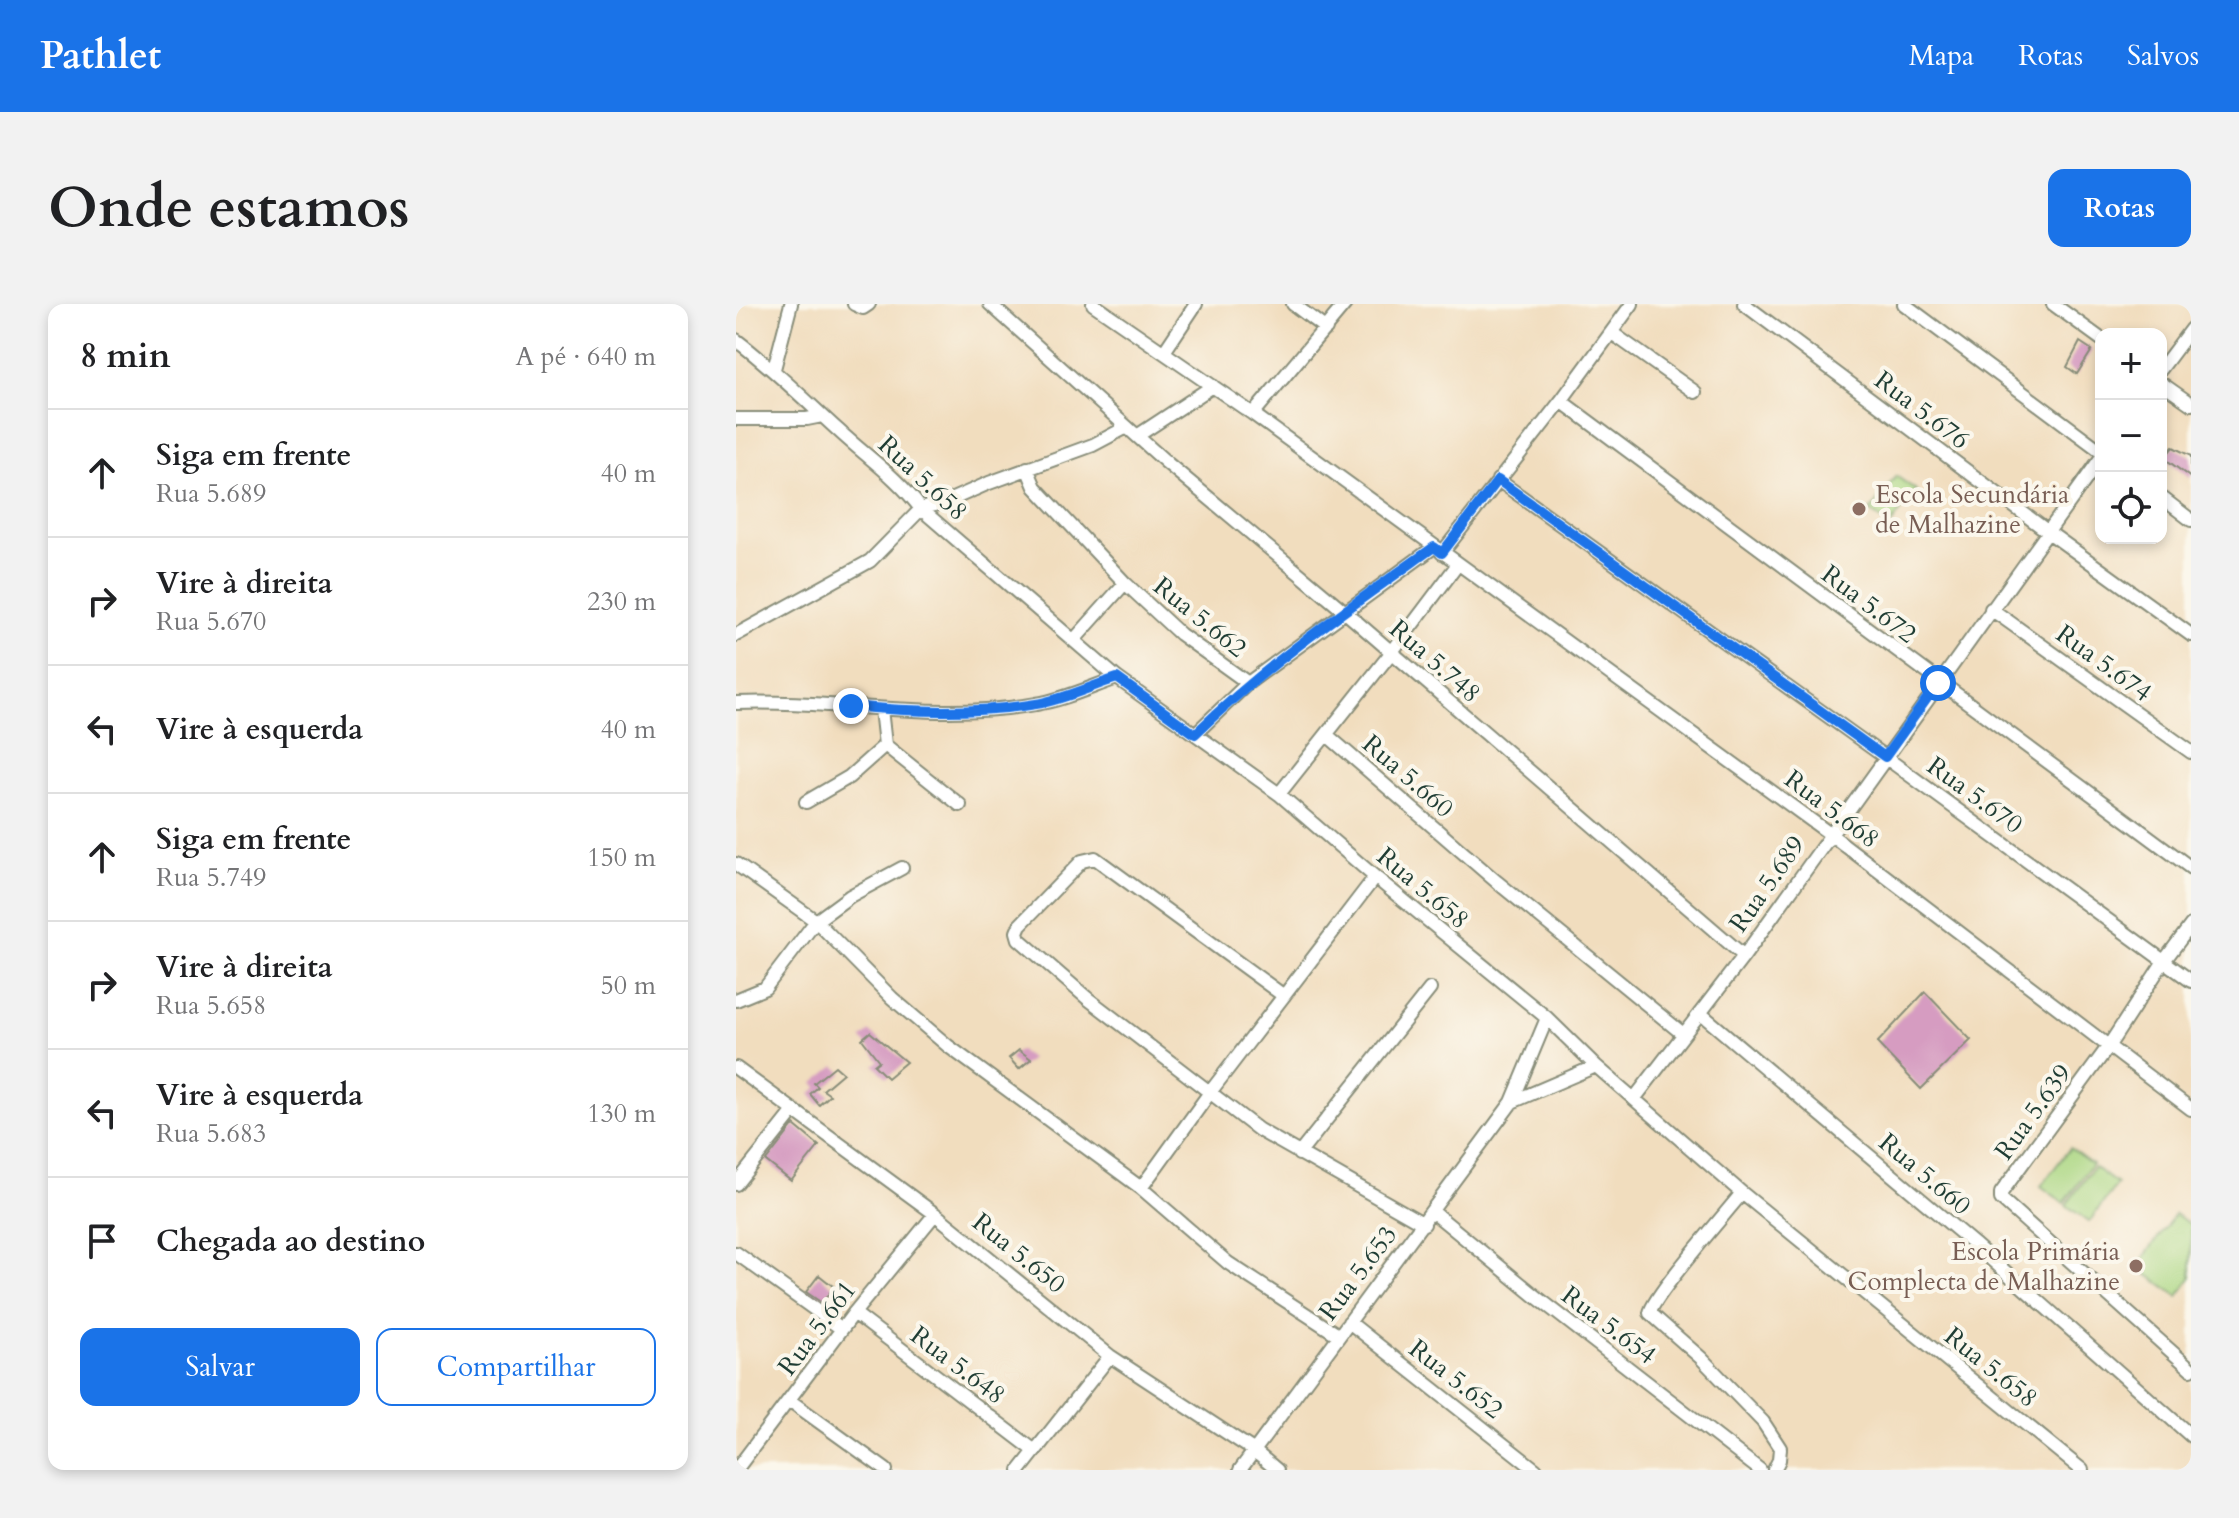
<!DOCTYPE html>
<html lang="pt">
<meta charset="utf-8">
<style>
body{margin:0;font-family:Cardo,serif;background:#f2f2f2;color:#202124}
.controls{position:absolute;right:24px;top:24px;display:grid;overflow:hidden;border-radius:16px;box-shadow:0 4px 12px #0003}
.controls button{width:72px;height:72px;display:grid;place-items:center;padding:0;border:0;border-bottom:2px solid #e0e0e0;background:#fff;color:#202124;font:40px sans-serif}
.stop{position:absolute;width:24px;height:24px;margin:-18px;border:6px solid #1a73e8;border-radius:50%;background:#fff}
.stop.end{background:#1a73e8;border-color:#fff;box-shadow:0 2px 8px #0008}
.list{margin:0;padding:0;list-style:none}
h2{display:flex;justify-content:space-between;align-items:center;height:104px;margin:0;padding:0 32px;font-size:34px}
h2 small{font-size:26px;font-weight:400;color:#757577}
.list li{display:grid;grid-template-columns:52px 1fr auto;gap:24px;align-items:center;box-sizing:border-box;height:128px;padding:0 32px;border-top:2px solid #e0e0e0}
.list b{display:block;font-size:30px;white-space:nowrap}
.list p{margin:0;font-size:26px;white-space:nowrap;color:#757577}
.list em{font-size:26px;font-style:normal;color:#757577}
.actions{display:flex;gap:16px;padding:24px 32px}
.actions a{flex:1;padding:18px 0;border:2px solid #1a73e8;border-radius:16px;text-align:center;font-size:28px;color:#1a73e8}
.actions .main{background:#1a73e8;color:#fff}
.icon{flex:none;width:44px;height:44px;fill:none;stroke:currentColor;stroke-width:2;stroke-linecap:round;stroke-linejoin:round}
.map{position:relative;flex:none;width:1455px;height:1166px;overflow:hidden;border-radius:16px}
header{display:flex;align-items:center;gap:48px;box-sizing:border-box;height:112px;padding:0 40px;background:#1a73e8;color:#fff}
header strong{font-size:38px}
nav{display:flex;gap:44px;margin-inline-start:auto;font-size:28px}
.intro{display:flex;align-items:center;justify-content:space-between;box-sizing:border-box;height:192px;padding:0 48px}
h1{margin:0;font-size:56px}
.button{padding:20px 36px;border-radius:16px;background:#1a73e8;color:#fff;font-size:28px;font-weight:700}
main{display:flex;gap:48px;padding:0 48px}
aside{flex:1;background:#fff;border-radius:16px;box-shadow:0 4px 12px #0003}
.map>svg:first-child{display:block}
.green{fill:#acd783;stroke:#668a5c;stroke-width:2}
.building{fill:#d69cc1}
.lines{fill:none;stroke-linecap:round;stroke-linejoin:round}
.street-casing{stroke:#888d79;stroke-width:16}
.street{stroke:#fff;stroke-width:12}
.route{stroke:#1a73e8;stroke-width:10}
.education-dot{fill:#8d6e63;stroke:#fbf7ec;stroke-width:3}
.labels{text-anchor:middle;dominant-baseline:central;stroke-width:8;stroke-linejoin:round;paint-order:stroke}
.street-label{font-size:26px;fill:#1f3d34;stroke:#fbf7ec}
.education-label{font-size:26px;fill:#785e54;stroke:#fbf7ec;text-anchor:start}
</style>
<header>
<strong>Pathlet</strong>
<nav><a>Mapa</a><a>Rotas</a><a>Salvos</a></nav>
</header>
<div class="intro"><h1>Onde estamos</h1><a class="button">Rotas</a></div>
<main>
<aside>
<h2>8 min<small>A pé · 640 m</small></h2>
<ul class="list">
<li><svg class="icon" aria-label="ahead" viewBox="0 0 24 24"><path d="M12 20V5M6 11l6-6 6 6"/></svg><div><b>Siga em frente</b><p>Rua 5.689</p></div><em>40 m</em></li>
<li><svg class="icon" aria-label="right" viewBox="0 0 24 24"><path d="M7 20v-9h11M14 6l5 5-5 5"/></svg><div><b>Vire à direita</b><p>Rua 5.670</p></div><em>230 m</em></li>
<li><svg class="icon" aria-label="left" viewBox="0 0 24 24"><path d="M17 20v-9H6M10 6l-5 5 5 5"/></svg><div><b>Vire à esquerda</b></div><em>40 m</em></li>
<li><svg class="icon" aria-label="ahead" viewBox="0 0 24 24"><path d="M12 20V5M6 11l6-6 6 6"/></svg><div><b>Siga em frente</b><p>Rua 5.749</p></div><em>150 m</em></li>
<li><svg class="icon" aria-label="right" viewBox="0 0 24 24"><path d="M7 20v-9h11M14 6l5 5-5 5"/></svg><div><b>Vire à direita</b><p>Rua 5.658</p></div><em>50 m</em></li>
<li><svg class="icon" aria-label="left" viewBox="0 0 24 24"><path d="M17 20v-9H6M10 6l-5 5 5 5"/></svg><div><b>Vire à esquerda</b><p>Rua 5.683</p></div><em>130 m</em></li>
<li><svg class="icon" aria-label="arrive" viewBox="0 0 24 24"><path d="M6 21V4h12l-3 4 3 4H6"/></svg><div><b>Chegada ao destino</b></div></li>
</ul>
<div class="actions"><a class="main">Salvar</a><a>Compartilhar</a></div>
</aside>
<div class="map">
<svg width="1455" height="1166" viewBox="0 0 1455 1166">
<rect width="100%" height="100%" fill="#fbf7ec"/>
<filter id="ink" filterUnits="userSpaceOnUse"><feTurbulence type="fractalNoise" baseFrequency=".0125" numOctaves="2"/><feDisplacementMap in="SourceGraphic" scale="16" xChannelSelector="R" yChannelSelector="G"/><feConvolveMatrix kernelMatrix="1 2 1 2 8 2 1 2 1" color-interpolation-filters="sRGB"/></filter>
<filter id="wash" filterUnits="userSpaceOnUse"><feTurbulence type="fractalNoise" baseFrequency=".006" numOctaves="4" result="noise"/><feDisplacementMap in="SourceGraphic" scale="32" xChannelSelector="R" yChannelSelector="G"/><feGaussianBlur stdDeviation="1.8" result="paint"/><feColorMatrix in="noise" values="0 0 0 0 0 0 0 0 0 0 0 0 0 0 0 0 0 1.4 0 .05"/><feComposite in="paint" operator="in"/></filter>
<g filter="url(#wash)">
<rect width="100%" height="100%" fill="#f1ddbe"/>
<path class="green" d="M1160,172L1180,186L1154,222L1134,207Z
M1334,844L1356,860L1328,899L1305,882Z
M1358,863L1381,880L1353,918L1330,901Z
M1439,910L1455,921V974L1442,992L1401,963Z"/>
<g id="blocks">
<path class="building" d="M1344,38L1356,46L1341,70L1331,63Z
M1437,143L1455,152V174L1428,154Z
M1189,688L1235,736L1185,785L1141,739Z
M134,728L170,758L151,774L138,761L143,757L126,735Z
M283,746L295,755L283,765L273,754Z
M99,762L107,769L87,786L94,791L83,801L74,790L82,783L78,779Z
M58,821L83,842L55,877L30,857Z
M83,971L98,983L86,999L70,988Z"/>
</g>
</g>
<g filter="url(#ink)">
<use href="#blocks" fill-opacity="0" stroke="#888d79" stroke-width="2"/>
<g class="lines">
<g class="street-casing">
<path id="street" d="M118,0L127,4L133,0
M254,0L431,159L608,307L1008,652
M357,0L517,110L1094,530L1455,805
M557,0L590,25
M1008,0L1311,227L1455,331
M1168,0L1365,147
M1317,0L1365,35
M876,29L959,88
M0,36C37,64 69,96 103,127C131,153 162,174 185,205L381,374L543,490L639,573L811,714L860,762L1006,889L1346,1166
M428,48L460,0
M38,65L55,0
M1425,65L1455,25
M1425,79L1455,100
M825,97L1455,564
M517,110L609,0
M0,115H71L86,112
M401,132L477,82
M291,164L299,183L389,279L444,330L512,379
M762,176L1149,453L1455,677
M1425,193L1455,216
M706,249L825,97L896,0
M1255,305L1455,448
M0,331L134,257L185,205L212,197L253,179L357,141L391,123
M338,336L389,279
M0,399C99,395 201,418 300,400C327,396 355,383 381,374
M145,405L149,441L224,501
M459,430L512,379L698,243
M591,431L761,578L947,730
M543,490L655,349L722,260
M70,498L113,473L149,441
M0,560L80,617L156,694L212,742L405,884L492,959L602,1031
M1455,621L1428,657L1372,743L1265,889V895L1455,1065
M548,692L359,554L346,557L284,621L281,628L283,635L351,694L523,826L688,920
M0,696L29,684L80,617L114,592L166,564
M964,709L1238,940L1455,1132
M0,764L199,910L374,1052L517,1146L541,1166
M898,795L1008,652L1365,154
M776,798L860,762
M563,850L694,685
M0,880L58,807
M405,884L475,787L639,573
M1006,889C990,909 917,992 914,1009L965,1054L1027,1118L1044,1144L1043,1156L1038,1166
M697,908L802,994L1024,1166
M0,949L106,1025
M118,1009L299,1147
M613,1018L800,1166
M53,1096L150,1166
M0,1166L118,1009L199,910
M284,1166L374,1052
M504,1166L776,798L811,714"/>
</g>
<use href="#street" class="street"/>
</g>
</g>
<g class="lines" filter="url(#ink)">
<path class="route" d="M115,402C175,408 240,410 300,400C327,396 355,382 381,374L459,430C532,359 615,302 698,243L706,249L762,176L1149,453L1202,379"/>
</g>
<g class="education-dot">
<circle cx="1123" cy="205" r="8"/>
<circle cx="1400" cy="962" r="8"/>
</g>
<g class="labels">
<g class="street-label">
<text transform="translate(1186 106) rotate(37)">Rua 5.676</text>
<text transform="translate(187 174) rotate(43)">Rua 5.658</text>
<text transform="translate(1133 300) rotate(37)">Rua 5.672</text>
<text transform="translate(464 313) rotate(39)">Rua 5.662</text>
<text transform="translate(699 357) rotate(41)">Rua 5.748</text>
<text transform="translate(1368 359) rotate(36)">Rua 5.674</text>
<text transform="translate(672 472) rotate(41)">Rua 5.660</text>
<text transform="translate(1239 491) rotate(36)">Rua 5.670</text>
<text transform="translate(1096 505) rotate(37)">Rua 5.668</text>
<text transform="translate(1031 580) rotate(-55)">Rua 5.689</text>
<text transform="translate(687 584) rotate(40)">Rua 5.658</text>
<text transform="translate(1297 808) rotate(-54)">Rua 5.639</text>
<text transform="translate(1189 870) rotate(40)">Rua 5.660</text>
<text transform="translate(283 949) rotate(39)">Rua 5.650</text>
<text transform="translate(622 969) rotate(-53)">Rua 5.653</text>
<text transform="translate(873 1021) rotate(37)">Rua 5.654</text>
<text transform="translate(81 1024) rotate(-53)">Rua 5.661</text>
<text transform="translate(222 1061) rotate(37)">Rua 5.648</text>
<text transform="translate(1255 1063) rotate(39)">Rua 5.658</text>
<text transform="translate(720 1075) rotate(38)">Rua 5.652</text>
</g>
<g class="education-label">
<text x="1139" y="190">Escola Secundária<tspan x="1139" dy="30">de Malhazine</tspan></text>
<text x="1384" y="947" text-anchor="end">Escola Primária<tspan x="1384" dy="30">Complecta de Malhazine</tspan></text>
</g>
</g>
</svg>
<div class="controls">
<button>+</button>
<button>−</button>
<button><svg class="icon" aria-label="locate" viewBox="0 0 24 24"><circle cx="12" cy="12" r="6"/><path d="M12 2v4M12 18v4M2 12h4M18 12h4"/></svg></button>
</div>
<div class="stop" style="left:1202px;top:379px"></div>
<div class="stop end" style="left:115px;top:402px"></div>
</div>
</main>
